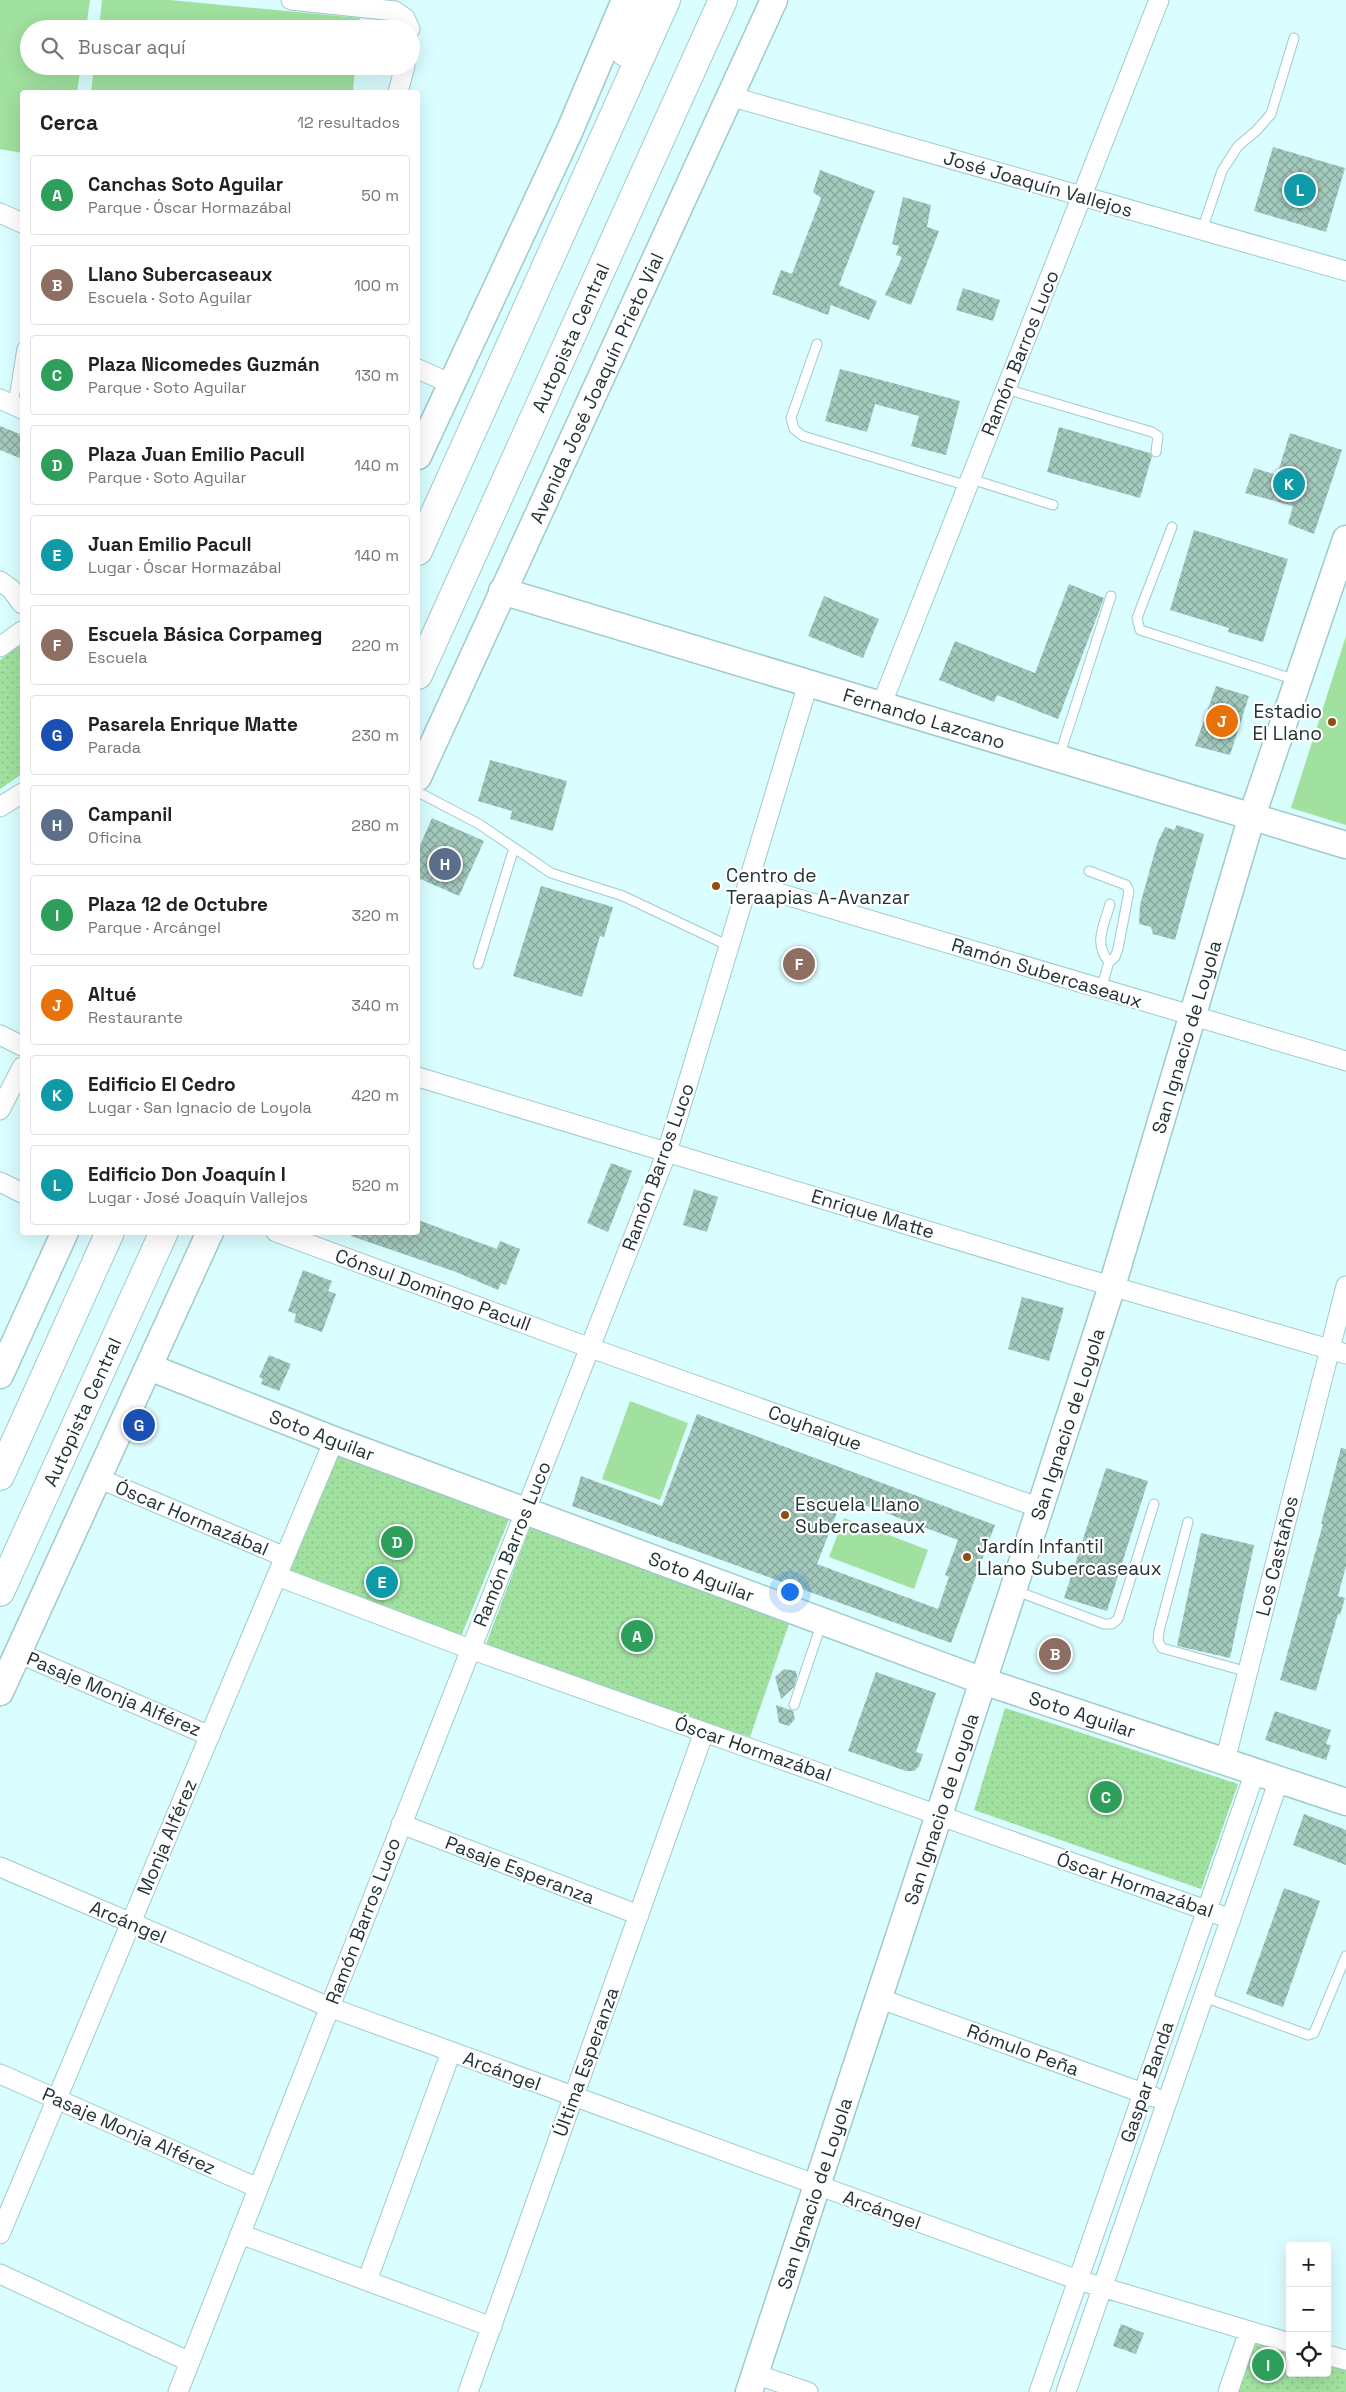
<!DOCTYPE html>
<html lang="es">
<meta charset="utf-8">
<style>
body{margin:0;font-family:"Space Grotesk",sans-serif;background:#f6f6f6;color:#202124}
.controls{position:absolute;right:15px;bottom:15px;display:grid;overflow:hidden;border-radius:5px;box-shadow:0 5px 20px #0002}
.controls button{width:45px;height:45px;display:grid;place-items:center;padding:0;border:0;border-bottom:1px solid #e0e0e0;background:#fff;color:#202124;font:25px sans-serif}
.you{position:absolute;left:789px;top:1591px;width:18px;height:18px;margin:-12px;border:4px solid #fff;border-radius:50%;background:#1a73e8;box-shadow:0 0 0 8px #1a73e833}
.badge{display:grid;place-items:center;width:32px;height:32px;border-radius:50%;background:#8d4f14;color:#fff;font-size:16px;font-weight:700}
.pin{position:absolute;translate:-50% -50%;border:2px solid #fff;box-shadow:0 1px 5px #0006}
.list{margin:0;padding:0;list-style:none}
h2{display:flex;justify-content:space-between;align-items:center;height:65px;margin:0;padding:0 20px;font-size:21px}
h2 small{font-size:16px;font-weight:400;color:#757577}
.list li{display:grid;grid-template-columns:32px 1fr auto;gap:15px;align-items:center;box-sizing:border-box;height:80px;margin:0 10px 10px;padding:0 10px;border:1px solid #e0e0e0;border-radius:5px}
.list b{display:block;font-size:19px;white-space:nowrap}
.list p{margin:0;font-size:16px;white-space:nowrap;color:#757577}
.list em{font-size:16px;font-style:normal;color:#757577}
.icon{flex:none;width:28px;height:28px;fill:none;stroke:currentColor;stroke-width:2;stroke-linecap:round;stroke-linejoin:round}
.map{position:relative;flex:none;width:1346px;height:2392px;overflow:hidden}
.search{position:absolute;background:#fff;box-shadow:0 5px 20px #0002;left:20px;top:20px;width:400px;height:55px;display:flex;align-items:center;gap:12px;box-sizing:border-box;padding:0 18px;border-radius:28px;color:#757577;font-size:19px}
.panel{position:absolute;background:#fff;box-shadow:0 5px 20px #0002;left:20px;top:90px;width:400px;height:1145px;border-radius:5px}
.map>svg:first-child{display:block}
.grass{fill:#a0e19f}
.park{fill:url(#park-dots)}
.building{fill:url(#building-cross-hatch);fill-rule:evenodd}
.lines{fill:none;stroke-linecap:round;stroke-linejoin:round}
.lane-casing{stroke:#9fcacd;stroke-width:11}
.street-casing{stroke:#9fcacd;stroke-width:21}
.secondary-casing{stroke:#9fcacd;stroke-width:29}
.highway-casing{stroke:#9fcacd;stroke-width:30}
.lane{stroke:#fff;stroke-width:9}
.street{stroke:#fff;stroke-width:19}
.secondary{stroke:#fff;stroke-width:26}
.highway{stroke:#fff;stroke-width:28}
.poi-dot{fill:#8d4f14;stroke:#fff;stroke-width:2}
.labels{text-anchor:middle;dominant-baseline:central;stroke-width:4.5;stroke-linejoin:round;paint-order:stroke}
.street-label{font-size:19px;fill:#223334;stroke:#fff}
.poi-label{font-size:19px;fill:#223334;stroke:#fff;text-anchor:start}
</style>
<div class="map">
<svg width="1346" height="2392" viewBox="0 0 1346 2392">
<defs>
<pattern id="park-dots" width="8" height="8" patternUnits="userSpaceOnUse" patternTransform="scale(1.25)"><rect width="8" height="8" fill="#a0e19f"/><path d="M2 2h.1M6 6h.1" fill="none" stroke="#8ac28a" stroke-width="1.8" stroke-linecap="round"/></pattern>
<pattern id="building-cross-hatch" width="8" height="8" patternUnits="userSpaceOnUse" patternTransform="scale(1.25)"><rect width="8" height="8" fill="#a4cabd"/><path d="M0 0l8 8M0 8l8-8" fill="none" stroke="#85a59a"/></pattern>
</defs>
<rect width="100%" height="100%" fill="#dafdff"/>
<path class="grass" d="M0,0H90L86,29H29V66H81L77,92H22V153L0,149Z
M102,0H170L360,18L359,29H99Z
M94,66H355L353,92H91Z
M1346,636V825L1291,808Z
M630,1401L688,1423L660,1500L602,1479Z
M844,1518L928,1550L914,1589L829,1557Z"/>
<path class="park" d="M22,644V774L0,789V660Z
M335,1445L512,1512L457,1646L282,1572Z
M530,1527L789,1624L750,1737L485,1647Z
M1005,1708L1238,1784L1201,1889L974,1810Z
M1255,2340L1290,2350V2373H1327V2362L1346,2368V2392H1237Z"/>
<path class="building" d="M1273,147L1345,168L1326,232L1254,211Z
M820,170L875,191L839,285L877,301L869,320L831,305L828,315L772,294L781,270L792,274L821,198L813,192Z
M903,197L931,205L927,227L939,231L911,305L885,295L902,257L896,255L899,246L892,244Z
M963,288L1000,300L993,321L956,310Z
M840,369L960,401L946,455L911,446L919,416L875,404L867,432L825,421Z
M0,426L22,435V459L0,450Z
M1059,427L1150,453L1152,456L1140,498L1047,472Z
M1290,433L1342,450L1314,534L1288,524L1293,506L1245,493L1254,468L1277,475Z
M1194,530L1288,559L1263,642L1228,632L1229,628L1170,610Z
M1069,584L1104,598L1058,719L997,695L994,702L939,680L955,641L1035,673Z
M824,596L879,619L863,658L808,636Z
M1216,686L1249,696L1230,755L1195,746Z
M490,760L567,781L553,831L510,819L512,811L478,801Z
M432,818L484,841L459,896L418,878V850Z
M1177,825L1204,834L1175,940L1153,934L1151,927L1139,924L1140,905L1157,844L1165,827L1174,830Z
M541,886L613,907L604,937L600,936L582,997L513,976Z
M611,1163L632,1171L608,1232L587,1223Z
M694,1189L718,1197L707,1232L683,1225Z
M418,1220L497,1249L500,1241L520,1249L506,1285L501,1283L498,1290L456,1272L351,1236V1232H418Z
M303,1270L332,1281L328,1291L336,1294L322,1332L294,1322L296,1314L288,1311Z
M1022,1297L1064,1308L1049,1361L1008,1349Z
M269,1355L291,1364L279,1391L261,1384L263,1379L259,1377Z
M697,1414L995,1525L951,1643L572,1506L581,1476L662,1506ZM843,1497L958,1540L945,1575L949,1577L938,1609L817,1564Z
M1341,1448L1346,1449V1566L1338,1596L1345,1598L1340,1615L1338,1614L1316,1691L1280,1680L1323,1524H1321Z
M1106,1468L1148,1481L1107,1611L1064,1598Z
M1201,1533L1254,1545L1230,1658L1177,1646Z
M784,1669L796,1671L797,1677L794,1687L781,1699L775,1677Z
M876,1672L936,1693L916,1752L923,1754L919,1766L914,1771H906L848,1751Z
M776,1705L793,1711L795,1719L789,1726L779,1723Z
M1275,1711L1331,1730L1326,1744L1331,1745L1326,1760L1265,1740Z
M1304,1814L1346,1830V1865L1293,1845Z
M1284,1888L1320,1901L1283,2007L1246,1994Z
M1121,2324L1144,2333L1136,2354L1113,2346Z"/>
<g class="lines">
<g class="lane-casing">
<path id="lane" d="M1202,230L1222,171L1238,146L1256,131L1271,114L1294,38
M817,344L791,418L794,429L803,436L968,486
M1006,389L1152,432L1158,436L1156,452
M13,405L22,348
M971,479L1053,505
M1172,527L1137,618L1140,630L1296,680
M1059,757L1111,596
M418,792L479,824L551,873L623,896L729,946
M1089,871L1126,885L1129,891L1118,949L1115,957L1109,962
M478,964L514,848
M1101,989L1109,962C1093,943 1104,926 1110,904
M1188,1522L1159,1631L1158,1641L1162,1648L1248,1672
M1014,1590L1104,1624H1112L1118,1619L1154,1504
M794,1705L822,1622
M1204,1997L1308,2035L1314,2033L1346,1956"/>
</g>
<g class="street-casing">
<path id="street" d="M291,0L395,11L405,18L410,29
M398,92L405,66
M729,96L1346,271
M0,213L22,223
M418,369L452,384
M0,399L22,409
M0,581L11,589L22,604
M0,647L22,631
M881,706L1159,0
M0,807L22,793
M748,884L1346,1061
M0,1035L22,1046
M418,1077L1087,1279L1346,1354
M0,1110L22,1067
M0,1182L22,1193
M276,1232L574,1342L1040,1508
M98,1478L285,1557
M277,1576L470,1649L1231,1919
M18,1653L210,1736
M1225,1761L1346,1286
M401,1824L639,1915
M0,1867L329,2007L1078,2280L1290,2343
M878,1998L1154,2097
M0,2074L258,2188
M0,2234L334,1440
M240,2234L492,2327
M0,2274L190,2362
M367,2281L451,2052
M1327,2355L1346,2360
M755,2374L808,2392
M178,2392L667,1152L808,684
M468,2392L704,1732
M1039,2392L1255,1772
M1066,2392L1279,1780
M1228,2392L1249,2331"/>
</g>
<g class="secondary-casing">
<g id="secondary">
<path d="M418,456L570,130L625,0"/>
<path id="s1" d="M502,591L1346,845"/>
<path id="s2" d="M418,777L774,0"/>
<path id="s3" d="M149,1367L334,1440L983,1681L1346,1802"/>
<path d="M0,1375L65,1232"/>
<path d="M0,1692L210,1232"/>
<path id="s4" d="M749,2392L1040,1508L1112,1286L1252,816L1346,539"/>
</g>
</g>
<g class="highway-casing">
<g id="highway">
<path d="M625,52L644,0"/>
<path d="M418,551L666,0"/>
<path id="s5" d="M418,675L723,0"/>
<path d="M0,1476L110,1232"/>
<path id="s6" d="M0,1592L164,1232"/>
</g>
</g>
<use href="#lane" class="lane"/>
<use href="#street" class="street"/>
<use href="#secondary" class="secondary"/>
<use href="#highway" class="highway"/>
</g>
<g class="poi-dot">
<circle cx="1332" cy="722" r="5"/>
<circle cx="716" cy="886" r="5"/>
<circle cx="785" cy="1515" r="5"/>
<circle cx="967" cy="1557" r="5"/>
</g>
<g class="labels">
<g class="street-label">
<text transform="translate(1038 184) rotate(16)">José Joaquín Vallejos</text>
<text stroke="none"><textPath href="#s5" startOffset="370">Autopista Central</textPath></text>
<text transform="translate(1020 353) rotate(-68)">Ramón Barros Luco</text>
<text stroke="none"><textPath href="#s2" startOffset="428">Avenida José Joaquín Prieto Vial</textPath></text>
<text stroke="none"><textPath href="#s1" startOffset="441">Fernando Lazcano</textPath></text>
<text transform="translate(1047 973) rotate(17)">Ramón Subercaseaux</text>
<text stroke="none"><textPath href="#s4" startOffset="1424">San Ignacio de Loyola</textPath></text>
<text transform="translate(658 1167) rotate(-70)">Ramón Barros Luco</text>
<text transform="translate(873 1214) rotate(17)">Enrique Matte</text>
<text transform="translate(433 1290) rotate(20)">Cónsul Domingo Pacull</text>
<text stroke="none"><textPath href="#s6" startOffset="198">Autopista Central</textPath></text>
<text stroke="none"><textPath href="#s4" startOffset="1019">San Ignacio de Loyola</textPath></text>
<text transform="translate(815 1428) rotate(20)">Coyhaique</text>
<text stroke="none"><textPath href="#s3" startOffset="186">Soto Aguilar</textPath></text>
<text transform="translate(192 1518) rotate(23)">Óscar Hormazábal</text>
<text transform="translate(512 1544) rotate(-68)">Ramón Barros Luco</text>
<text transform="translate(1277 1556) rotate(-76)">Los Castaños</text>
<text stroke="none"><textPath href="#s3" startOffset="591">Soto Aguilar</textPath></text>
<text transform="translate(114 1694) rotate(23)">Pasaje Monja Alférez</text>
<text stroke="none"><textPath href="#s3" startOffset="996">Soto Aguilar</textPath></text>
<text transform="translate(753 1749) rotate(19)">Óscar Hormazábal</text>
<text stroke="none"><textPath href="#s4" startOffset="614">San Ignacio de Loyola</textPath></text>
<text transform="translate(167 1837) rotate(-67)">Monja Alférez</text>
<text transform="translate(520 1870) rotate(21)">Pasaje Esperanza</text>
<text transform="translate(1135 1885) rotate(19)">Óscar Hormazábal</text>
<text transform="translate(363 1921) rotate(-69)">Ramón Barros Luco</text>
<text transform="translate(128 1922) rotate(23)">Arcángel</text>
<text transform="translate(1023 2050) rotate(20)">Rómulo Peña</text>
<text transform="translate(586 2062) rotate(-70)">Última Esperanza</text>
<text transform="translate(502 2071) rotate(20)">Arcángel</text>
<text transform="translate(1147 2082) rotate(-71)">Gaspar Banda</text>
<text transform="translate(129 2131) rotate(24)">Pasaje Monja Alférez</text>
<text stroke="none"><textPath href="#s4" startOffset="209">San Ignacio de Loyola</textPath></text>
<text transform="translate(882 2210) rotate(20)">Arcángel</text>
</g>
<g class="poi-label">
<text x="1322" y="711" text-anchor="end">Estadio<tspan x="1322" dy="22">El Llano</tspan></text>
<text x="726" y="875">Centro de<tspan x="726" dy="22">Teraapias A-Avanzar</tspan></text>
<text x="795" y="1504">Escuela Llano<tspan x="795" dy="22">Subercaseaux</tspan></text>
<text x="977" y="1546">Jardín Infantil<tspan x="977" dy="22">Llano Subercaseaux</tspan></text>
</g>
</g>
</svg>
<div class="controls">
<button>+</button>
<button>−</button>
<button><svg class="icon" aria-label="locate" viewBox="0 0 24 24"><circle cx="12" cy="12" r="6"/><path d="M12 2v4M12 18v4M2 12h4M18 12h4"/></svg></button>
</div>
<div class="you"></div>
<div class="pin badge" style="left:637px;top:1636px;background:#2e9e5b">A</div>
<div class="pin badge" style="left:1055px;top:1654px;background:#8d6e63">B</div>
<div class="pin badge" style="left:1106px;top:1797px;background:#2e9e5b">C</div>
<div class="pin badge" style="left:397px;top:1542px;background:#2e9e5b">D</div>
<div class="pin badge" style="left:382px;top:1582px;background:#0f9aa8">E</div>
<div class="pin badge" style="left:799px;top:964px;background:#8d6e63">F</div>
<div class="pin badge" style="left:139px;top:1425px;background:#1a4fb4">G</div>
<div class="pin badge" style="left:445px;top:864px;background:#5c6f8a">H</div>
<div class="pin badge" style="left:1268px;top:2365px;background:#2e9e5b">I</div>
<div class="pin badge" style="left:1222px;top:721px;background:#e8710a">J</div>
<div class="pin badge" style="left:1289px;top:484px;background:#0f9aa8">K</div>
<div class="pin badge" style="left:1300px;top:190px;background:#0f9aa8">L</div>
<div class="search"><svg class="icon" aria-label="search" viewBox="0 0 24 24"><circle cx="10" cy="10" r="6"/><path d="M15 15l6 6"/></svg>Buscar aquí</div>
<section class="panel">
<h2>Cerca<small>12 resultados</small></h2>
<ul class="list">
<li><span class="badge" style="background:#2e9e5b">A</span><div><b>Canchas Soto Aguilar</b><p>Parque · Óscar Hormazábal</p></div><em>50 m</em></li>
<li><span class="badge" style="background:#8d6e63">B</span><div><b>Llano Subercaseaux</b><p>Escuela · Soto Aguilar</p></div><em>100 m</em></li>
<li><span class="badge" style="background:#2e9e5b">C</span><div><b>Plaza Nicomedes Guzmán</b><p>Parque · Soto Aguilar</p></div><em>130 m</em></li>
<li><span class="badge" style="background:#2e9e5b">D</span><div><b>Plaza Juan Emilio Pacull</b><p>Parque · Soto Aguilar</p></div><em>140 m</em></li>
<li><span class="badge" style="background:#0f9aa8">E</span><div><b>Juan Emilio Pacull</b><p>Lugar · Óscar Hormazábal</p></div><em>140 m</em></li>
<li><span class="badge" style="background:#8d6e63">F</span><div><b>Escuela Básica Corpameg</b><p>Escuela</p></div><em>220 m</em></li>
<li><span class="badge" style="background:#1a4fb4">G</span><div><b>Pasarela Enrique Matte</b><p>Parada</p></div><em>230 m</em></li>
<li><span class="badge" style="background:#5c6f8a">H</span><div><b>Campanil</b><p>Oficina</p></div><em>280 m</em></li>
<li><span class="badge" style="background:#2e9e5b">I</span><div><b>Plaza 12 de Octubre</b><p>Parque · Arcángel</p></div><em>320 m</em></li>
<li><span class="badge" style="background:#e8710a">J</span><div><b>Altué</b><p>Restaurante</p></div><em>340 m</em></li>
<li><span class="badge" style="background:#0f9aa8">K</span><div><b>Edificio El Cedro</b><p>Lugar · San Ignacio de Loyola</p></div><em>420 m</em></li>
<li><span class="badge" style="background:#0f9aa8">L</span><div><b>Edificio Don Joaquín I</b><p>Lugar · José Joaquín Vallejos</p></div><em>520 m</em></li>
</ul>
</section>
</div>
